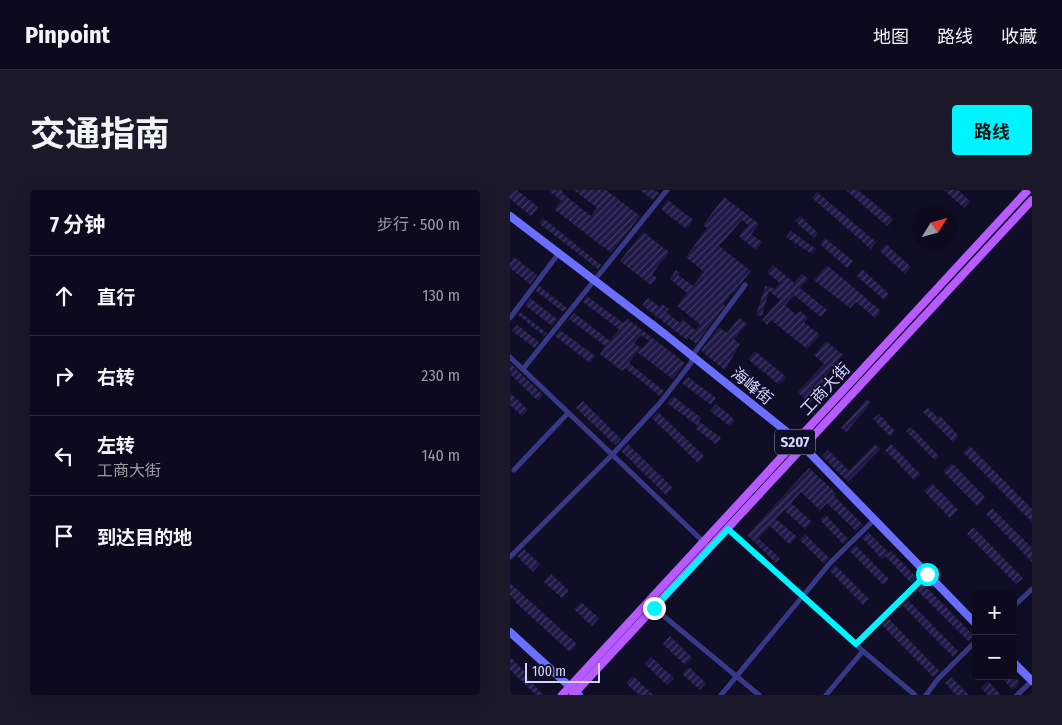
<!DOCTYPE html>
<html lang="zh">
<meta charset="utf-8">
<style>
body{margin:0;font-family:"Fira Sans Condensed","Noto Sans SC",sans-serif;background:#1a1829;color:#f1f3f6}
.controls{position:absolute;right:15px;bottom:15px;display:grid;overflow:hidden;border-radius:5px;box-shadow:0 5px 20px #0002}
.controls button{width:45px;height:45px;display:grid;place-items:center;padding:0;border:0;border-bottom:1px solid #2c2b3b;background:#0c0a1c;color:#f1f3f6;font:25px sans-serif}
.compass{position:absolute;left:402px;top:15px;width:45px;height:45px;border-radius:50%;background:#0c0a1c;box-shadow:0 5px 20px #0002;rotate:53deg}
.scale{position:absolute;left:15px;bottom:12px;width:75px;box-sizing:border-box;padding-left:5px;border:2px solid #d5d3ff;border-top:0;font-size:14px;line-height:18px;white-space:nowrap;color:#d5d3ff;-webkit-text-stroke:4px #100e26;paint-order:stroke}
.stop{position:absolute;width:15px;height:15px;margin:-11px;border:4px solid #00f4fe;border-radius:50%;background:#fff}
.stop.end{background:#00f4fe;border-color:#fff;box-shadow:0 1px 5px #0008}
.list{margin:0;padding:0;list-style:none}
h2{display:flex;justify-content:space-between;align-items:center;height:65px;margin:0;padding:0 20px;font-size:21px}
h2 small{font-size:16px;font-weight:400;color:#9a9aa3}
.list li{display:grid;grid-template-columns:32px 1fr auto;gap:15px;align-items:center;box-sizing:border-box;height:80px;padding:0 20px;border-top:1px solid #2c2b3b}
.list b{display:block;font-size:19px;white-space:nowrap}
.list p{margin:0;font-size:16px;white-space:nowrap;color:#9a9aa3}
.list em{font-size:16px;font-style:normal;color:#9a9aa3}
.icon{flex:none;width:28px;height:28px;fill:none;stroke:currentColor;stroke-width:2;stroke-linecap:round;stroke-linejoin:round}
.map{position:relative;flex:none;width:522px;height:505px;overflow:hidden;border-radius:5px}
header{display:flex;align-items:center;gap:30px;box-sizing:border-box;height:70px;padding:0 25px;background:#0c0a1c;border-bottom:1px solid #2c2b3b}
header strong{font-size:24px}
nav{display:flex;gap:28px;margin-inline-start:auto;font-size:18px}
.intro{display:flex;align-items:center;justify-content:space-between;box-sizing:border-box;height:120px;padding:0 30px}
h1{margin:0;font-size:35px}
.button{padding:12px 22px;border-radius:5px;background:#00f4fe;color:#111;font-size:18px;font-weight:700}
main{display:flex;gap:30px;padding:0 30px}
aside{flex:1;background:#0c0a1c;border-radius:5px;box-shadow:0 5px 20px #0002}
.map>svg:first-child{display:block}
.building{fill:url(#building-hatch);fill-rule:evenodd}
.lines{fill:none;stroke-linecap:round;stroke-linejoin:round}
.street{stroke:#373987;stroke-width:5}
.secondary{stroke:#6a6fff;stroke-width:8}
.primary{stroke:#b75aff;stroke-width:8}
.route{stroke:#00f4fe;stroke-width:6}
.labels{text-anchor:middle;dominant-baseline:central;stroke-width:4;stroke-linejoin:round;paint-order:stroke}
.shield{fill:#100e26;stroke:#9a98be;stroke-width:1}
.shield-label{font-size:15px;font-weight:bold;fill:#d5d3ff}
.street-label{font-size:16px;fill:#d5d3ff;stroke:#100e26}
</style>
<header>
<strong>Pinpoint</strong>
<nav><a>地图</a><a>路线</a><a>收藏</a></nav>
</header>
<div class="intro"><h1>交通指南</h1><a class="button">路线</a></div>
<main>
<aside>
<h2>7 分钟<small>步行 · 500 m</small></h2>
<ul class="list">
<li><svg class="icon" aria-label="ahead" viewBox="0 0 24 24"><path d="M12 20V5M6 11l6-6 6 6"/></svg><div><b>直行</b></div><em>130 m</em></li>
<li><svg class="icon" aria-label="right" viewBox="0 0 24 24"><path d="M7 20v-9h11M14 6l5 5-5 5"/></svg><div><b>右转</b></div><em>230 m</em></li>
<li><svg class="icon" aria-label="left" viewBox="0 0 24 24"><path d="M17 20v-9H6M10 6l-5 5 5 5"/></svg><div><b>左转</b><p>工商大街</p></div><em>140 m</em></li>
<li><svg class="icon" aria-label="arrive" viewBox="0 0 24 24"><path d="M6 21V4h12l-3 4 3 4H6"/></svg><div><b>到达目的地</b></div></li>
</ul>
</aside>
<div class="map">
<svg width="522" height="505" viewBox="0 0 522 505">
<defs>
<pattern id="building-hatch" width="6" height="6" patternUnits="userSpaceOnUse" patternTransform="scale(1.25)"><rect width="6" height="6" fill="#201948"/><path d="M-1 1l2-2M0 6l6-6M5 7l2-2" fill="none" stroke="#403a63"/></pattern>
</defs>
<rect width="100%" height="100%" fill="#100e26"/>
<path class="building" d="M0,0H7L28,17L21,26L0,9Z
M38,0H51L53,2L52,3L81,26L87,18L64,0H96L130,26L101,63L44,19L51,11Z
M130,0H145L149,3L143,10Z
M336,0H348L383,29L377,36Z
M434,0H448L460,11L454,18Z
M307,2L366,52L361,59L302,8Z
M214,7L249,34L241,44L252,52L246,60L229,46L238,35L232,30L209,56L241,81L222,105L221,104L213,114L215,115L186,154L179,148L177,150L132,115L138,108L150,117L152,114L159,119L156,122L170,133L172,129L185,140L190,134L167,116L177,103L160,89L166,80L170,83L168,85L183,96L194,82L176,67L197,38L193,35Z
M158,10L183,30L176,39L151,19Z
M290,26L308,43L304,48L285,31Z
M33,28L91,75L88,79L29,33Z
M281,41L306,59L302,64L276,47Z
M133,42L159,62L142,84L147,88L141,95L110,71Z
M315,48L343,71L337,78L310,54Z
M376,54L401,77L395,84L370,61Z
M4,67L27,85L20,94L0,78V73Z
M263,75L284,93L292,84L298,89L290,98L317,120L311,127L284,105L275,115L286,125L290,121L298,128L294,132L310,145L297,159L261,130L257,135L252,130L270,110L259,101L252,126L246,125L255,97L253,95L265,99L270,93L257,82Z
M317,75L371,121L365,128L346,112L340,118L304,90Z
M352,79L379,104L374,110L347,86Z
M29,96L57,118L53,122L26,101Z
M77,106L113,133L118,129L175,173L163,189L127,162L119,173L154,201L150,206L115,178L112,181L90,164L95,156L59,129L64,123L100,151L109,139L73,112ZM131,145L139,151L132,159L124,153Z
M20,108L47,129L42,136L15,115Z
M10,122L37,143L34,146L8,125Z
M229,128L237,134L224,149L230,154L215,180L191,161L209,137L217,143Z
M7,135L29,152L25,158L2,141Z
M50,140L85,166L80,173L45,146Z
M316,151L333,165L316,185L322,190L300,214L288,202L314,174L304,165Z
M245,161L276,187L269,195L238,169Z
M0,173L33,205L28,211L0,184Z
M231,176L262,202L256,209L226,183Z
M178,187L206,208L201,215L172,193Z
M0,203L18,220L12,226L0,215Z
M163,206L191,228L189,231L211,248L206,254L186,239L188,236L157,213Z
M357,209L361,213L336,242L331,238Z
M73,211L111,249L105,255L66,218Z
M206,214L225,230L220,236L200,221Z
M418,218L428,228L430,226L449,246L443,252L413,222Z
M148,222L194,266L188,273L142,228Z
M369,224L385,241L380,246L363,229Z
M401,237L429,266L425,270L396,241Z
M118,254L163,298L156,305L111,261Z
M365,254L370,259L338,292L312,266L318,260L339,281Z
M381,254L410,284L404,290L375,260Z
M460,256L522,319V332L453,262Z
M442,273L475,307L467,316L433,281Z
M299,278L326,303L324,306L353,335L346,341L317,313L310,320L291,302L281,313L302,332L295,339L274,320L266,329L287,347L280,355L260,336L248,348L270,368L266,373L237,345Z
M422,293L448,320L440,328L414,301Z
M482,318L522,358V372L476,324Z
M316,325L338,349L333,354L310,330Z
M463,337L513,388L506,394L457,344Z
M358,342L379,363L381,361L407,388L401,393L375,366L372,369L352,348Z
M295,344L319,368L314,374L290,350Z
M345,355L379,389L373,395L340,361Z
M14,359L30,374L23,382L7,366Z
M325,375L359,409L353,415L320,381Z
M41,384L59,401L52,408L34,392Z
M0,393L67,454L60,462L5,412L6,411L0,405Z
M413,394L464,446L458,451L407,400Z
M399,411L448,461L443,467L393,416Z
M71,412L89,428L82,436L64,419Z
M379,429L429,481L423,487L372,435Z
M160,446L182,468L175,475L153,454Z
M0,467L15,482L13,484L34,505H26L0,480Z
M141,467L164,488L157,495L135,474Z
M179,477L196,493L190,500L172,484Z
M123,486L143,505H129L116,493Z
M490,486H503L510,493L503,500Z
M441,487L459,505H446L435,493Z
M478,491L491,505H478L471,498Z"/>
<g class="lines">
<path class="street" d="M0,128L49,63
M0,167L200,358
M13,179L157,0
M4,280L58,223
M218,339L353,461L405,505
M0,367L102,265L150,213L181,173L182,166L235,95
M503,417L522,399
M144,418L249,505
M346,454L417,384
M211,505L321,372L364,330
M316,505L353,461
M416,505L428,489L466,451
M507,505L522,491"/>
<path class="secondary" d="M0,26L156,145L287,250L466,434
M0,442L69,505
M503,472L522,491"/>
<path class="primary" d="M52,505L518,0
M63,505L522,10"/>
</g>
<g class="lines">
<path class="route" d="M144,418L218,339L346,454L417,384"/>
</g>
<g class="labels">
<rect class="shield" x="265" y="239.5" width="40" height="25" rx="4"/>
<g class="shield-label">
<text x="285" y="252">S207</text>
</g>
<g class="street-label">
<text transform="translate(242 196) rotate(39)">海峰街</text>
<text transform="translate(315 199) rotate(-47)">工商大街</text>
</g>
</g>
</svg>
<div class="controls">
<button>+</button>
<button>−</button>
</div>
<svg class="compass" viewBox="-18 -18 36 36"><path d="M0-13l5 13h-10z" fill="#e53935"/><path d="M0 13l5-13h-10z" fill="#9a9aa3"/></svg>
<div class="scale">100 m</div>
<div class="stop" style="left:417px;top:384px"></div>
<div class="stop end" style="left:144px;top:418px"></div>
</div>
</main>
